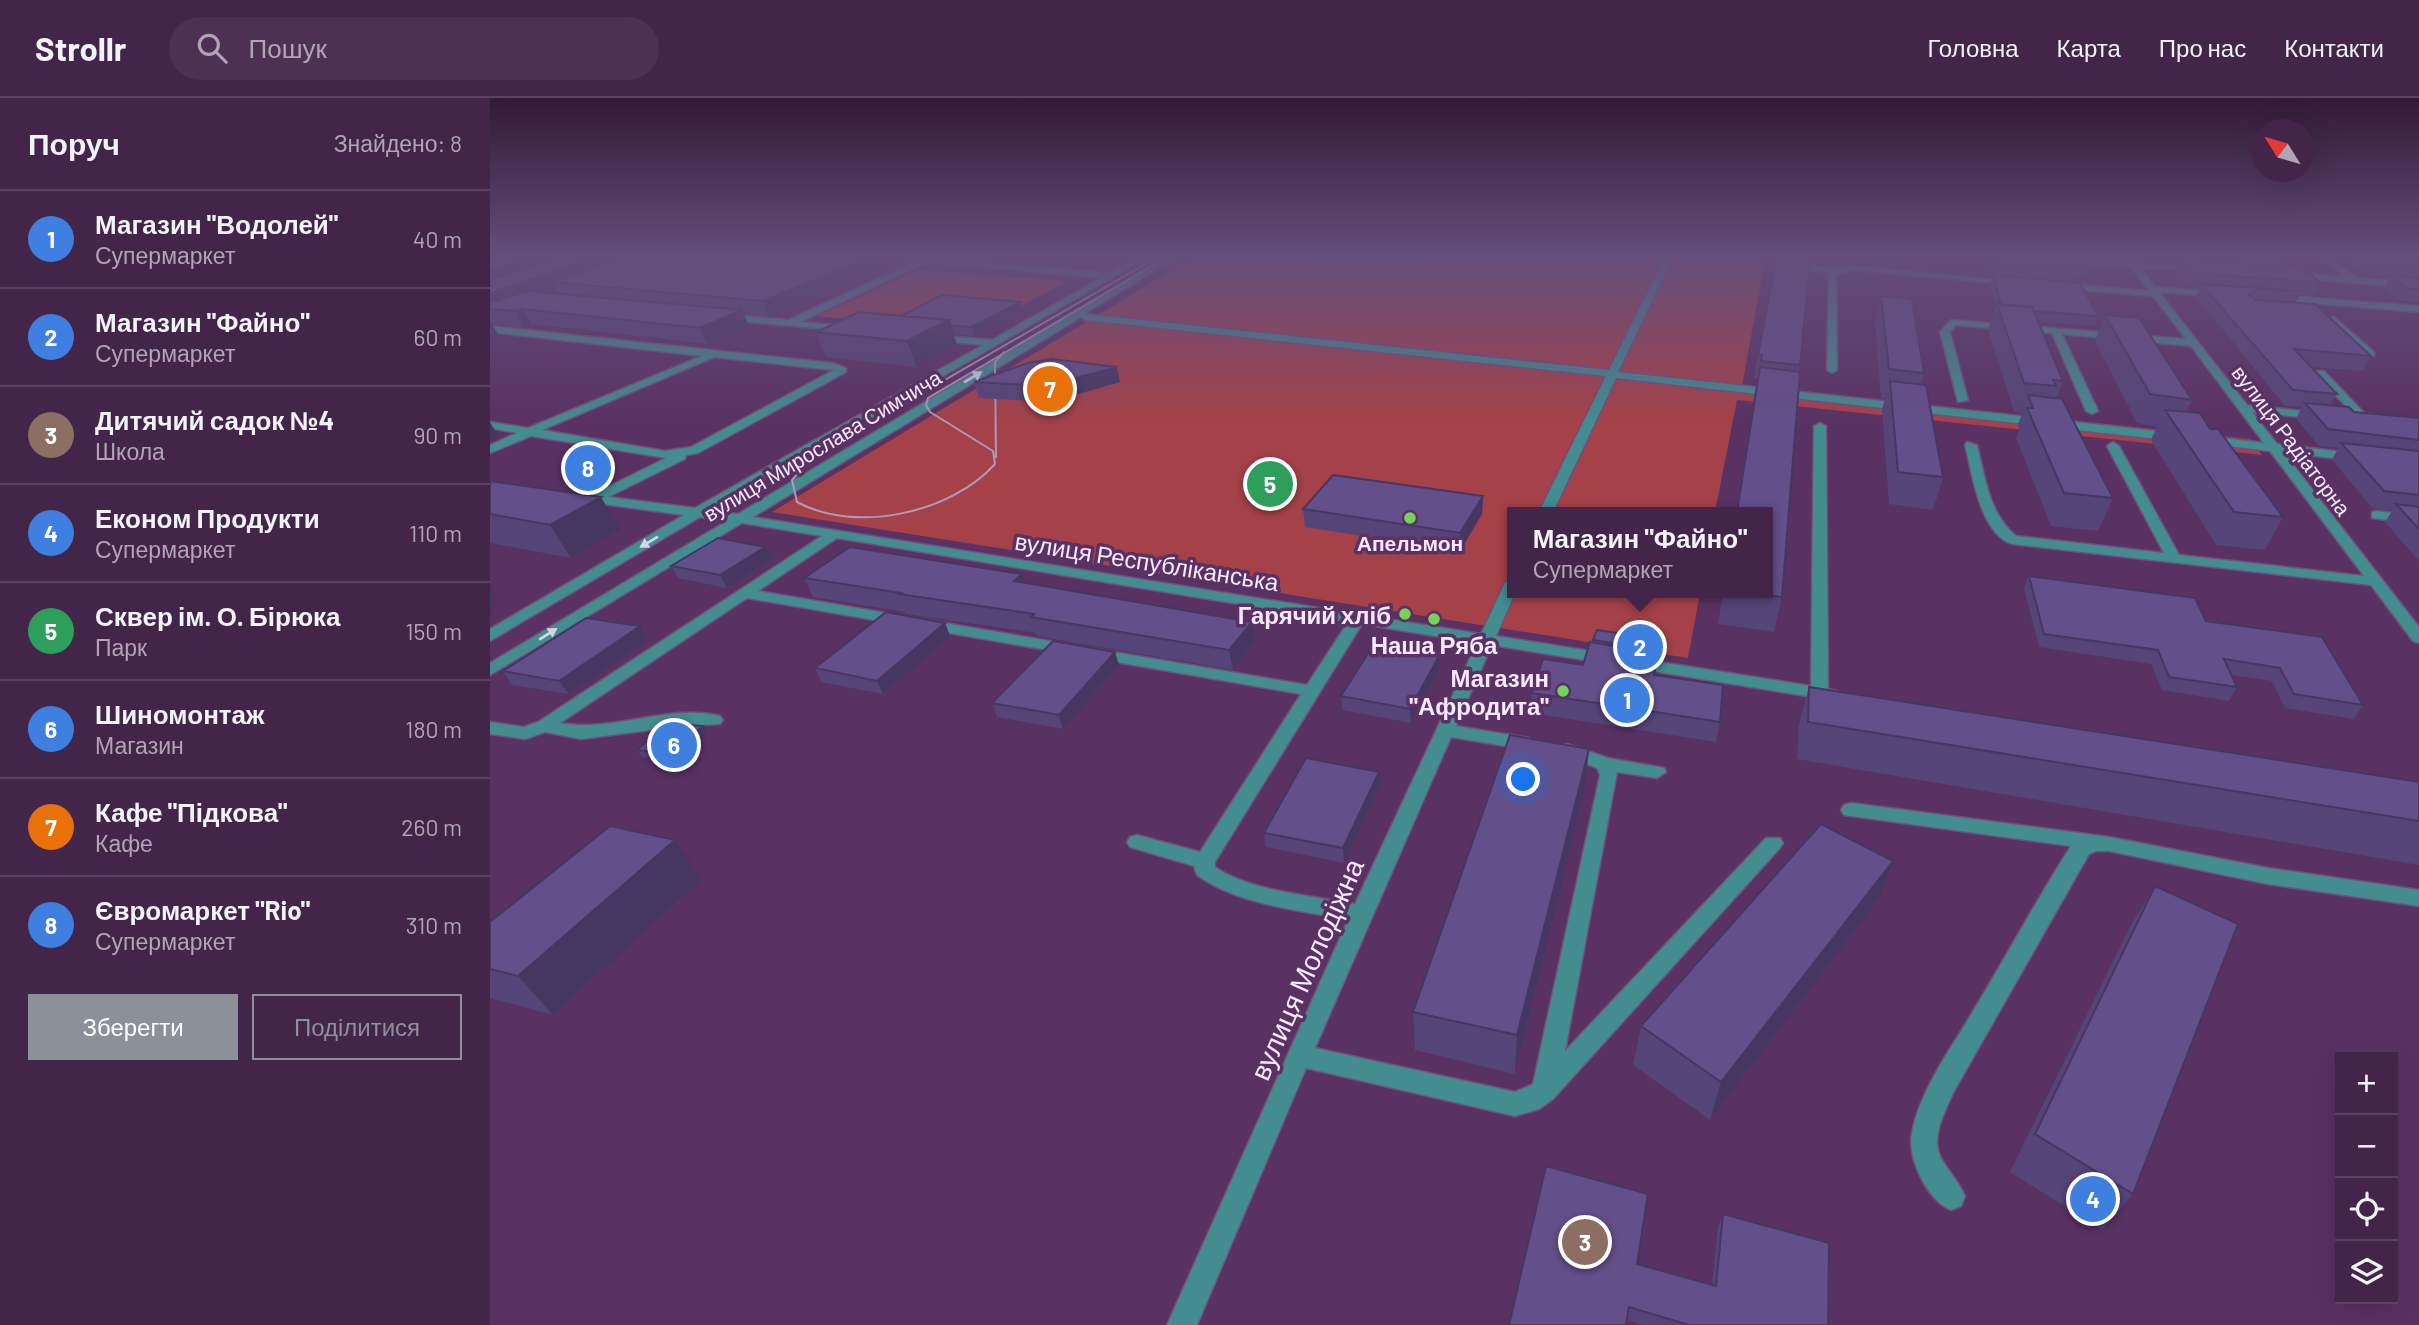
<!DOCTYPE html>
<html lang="uk">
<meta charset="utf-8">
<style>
body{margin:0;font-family:Barlow,sans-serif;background:#4d3154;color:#f1f3f6}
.controls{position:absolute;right:21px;bottom:21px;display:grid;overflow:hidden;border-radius:0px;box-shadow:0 7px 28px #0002}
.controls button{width:63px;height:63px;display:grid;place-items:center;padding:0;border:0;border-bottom:2px solid #5b4262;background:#43254a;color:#f1f3f6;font:35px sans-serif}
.compass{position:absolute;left:1761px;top:21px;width:63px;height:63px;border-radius:50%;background:#43254a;box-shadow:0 7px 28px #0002;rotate:307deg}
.you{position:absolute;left:1034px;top:682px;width:24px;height:24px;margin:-18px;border:5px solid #fff;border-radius:50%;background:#1a73e8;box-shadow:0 0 0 10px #1a73e833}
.badge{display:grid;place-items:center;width:46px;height:46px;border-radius:50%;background:#8c9099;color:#fff;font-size:23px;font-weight:700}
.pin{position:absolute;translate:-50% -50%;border:4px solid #fff;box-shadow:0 2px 7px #0006}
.popup{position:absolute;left:1017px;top:409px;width:266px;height:91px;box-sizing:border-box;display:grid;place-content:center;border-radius:0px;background:#43254a;filter:drop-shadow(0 2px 5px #0005);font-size:23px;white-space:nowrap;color:#afa5b5}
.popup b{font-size:26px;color:#f1f3f6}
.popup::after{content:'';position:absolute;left:50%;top:100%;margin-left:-14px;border:14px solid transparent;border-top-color:#43254a}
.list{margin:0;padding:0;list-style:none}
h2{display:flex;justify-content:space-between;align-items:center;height:91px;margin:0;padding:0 28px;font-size:30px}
h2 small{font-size:23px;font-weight:400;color:#afa5b5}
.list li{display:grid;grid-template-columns:46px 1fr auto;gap:21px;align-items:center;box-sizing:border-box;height:98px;padding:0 28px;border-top:2px solid #5b4262}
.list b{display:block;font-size:26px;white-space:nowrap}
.list p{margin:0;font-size:23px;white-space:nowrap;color:#afa5b5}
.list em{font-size:23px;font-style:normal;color:#afa5b5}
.actions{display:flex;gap:14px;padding:21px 28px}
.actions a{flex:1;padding:16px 0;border:2px solid #8c9099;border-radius:0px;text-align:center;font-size:24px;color:#8c9099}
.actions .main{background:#8c9099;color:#fff}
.icon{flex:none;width:38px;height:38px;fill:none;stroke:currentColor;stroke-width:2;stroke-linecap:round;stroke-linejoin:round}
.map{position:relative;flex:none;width:1929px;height:1227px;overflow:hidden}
header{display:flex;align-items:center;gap:42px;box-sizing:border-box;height:98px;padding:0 35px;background:#43254a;border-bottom:2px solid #5b4262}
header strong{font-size:33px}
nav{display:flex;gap:38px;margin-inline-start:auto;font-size:24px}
.search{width:490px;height:63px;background:#4d3154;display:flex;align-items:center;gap:18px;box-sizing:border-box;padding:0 24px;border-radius:38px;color:#afa5b5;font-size:26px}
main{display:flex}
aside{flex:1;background:#43254a}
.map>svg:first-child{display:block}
.green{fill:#a54148}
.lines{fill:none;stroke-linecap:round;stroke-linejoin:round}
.minor-casing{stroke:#724e7b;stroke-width:3}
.minor{fill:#438c8f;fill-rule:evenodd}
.tram{stroke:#b198b8;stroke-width:2}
.wall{fill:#547;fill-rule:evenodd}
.shaded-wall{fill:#453761}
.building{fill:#634f8a;stroke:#453761;stroke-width:2}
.oneway{fill:#d3d6e5}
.poi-dot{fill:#77d259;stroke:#593163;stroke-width:2.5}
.labels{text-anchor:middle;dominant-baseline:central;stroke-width:7;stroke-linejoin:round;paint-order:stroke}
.far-street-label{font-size:21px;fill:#f7e9fb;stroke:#593163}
.far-poi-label{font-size:21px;font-weight:bold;fill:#f7e9fb;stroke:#593163}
.street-label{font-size:24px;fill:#f7e9fb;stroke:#593163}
.poi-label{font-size:24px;font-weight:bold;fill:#f7e9fb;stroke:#593163;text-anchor:end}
.near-street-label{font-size:28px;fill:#f7e9fb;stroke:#593163}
</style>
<header>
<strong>Strollr</strong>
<div class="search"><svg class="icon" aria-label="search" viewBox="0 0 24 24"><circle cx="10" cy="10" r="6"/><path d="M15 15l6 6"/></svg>Пошук</div>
<nav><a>Головна</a><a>Карта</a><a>Про нас</a><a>Контакти</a></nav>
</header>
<main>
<aside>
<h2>Поруч<small>Знайдено: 8</small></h2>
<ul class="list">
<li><span class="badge" style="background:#3f7fe0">1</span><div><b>Магазин &quot;Водолей&quot;</b><p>Супермаркет</p></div><em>40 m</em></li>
<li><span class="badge" style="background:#3f7fe0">2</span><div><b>Магазин &quot;Файно&quot;</b><p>Супермаркет</p></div><em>60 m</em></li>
<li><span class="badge" style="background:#8d6e63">3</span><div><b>Дитячий садок №4</b><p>Школа</p></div><em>90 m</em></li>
<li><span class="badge" style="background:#3f7fe0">4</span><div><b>Економ Продукти</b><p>Супермаркет</p></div><em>110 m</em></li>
<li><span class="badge" style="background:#2e9e5b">5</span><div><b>Сквер ім. О. Бірюка</b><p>Парк</p></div><em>150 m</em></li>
<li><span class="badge" style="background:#3f7fe0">6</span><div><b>Шиномонтаж</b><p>Магазин</p></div><em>180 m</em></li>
<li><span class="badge" style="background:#e8710a">7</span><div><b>Кафе &quot;Підкова&quot;</b><p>Кафе</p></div><em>260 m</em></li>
<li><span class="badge" style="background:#3f7fe0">8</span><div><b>Євромаркет &quot;Rio&quot;</b><p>Супермаркет</p></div><em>310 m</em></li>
</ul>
<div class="actions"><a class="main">Зберегти</a><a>Поділитися</a></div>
</aside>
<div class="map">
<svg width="1929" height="1227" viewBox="0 0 1929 1227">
<rect width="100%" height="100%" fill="#593163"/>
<path class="green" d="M707,157H1276L1252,288L1760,341L1772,357L1247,302L1225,414H1022V495H1210L1198,560L282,414Z
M428,172L577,183L485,233L327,218Z"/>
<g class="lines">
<g class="minor-casing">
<path id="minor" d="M377,157H409L619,175L651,157H661L221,413L248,416L680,157H690L594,216L1119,272L1176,157H1184L1128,274L1685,335L1691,339L1685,343L1126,280L1063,414H1049L1116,278L595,222L591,219L263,419L991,536L1015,485L1022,481V495H1025L1006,538L1321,588L1324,328L1330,325L1336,328L1338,591L1347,593L1350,597L1347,601L1341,602L1002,547L966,628L1039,640L1048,646L1039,652L961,639L825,950L1025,994L1043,986L1110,677L1107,670L1071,656L1068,652L1071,648L1077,646L1118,660L1174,670L1176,674L1167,680L1127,674L1075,953L1276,740H1290L1293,745L1290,750L1063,1001L1049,1011L1025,1018L816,970L707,1227H677L858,822C809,812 748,807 707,777L704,768L640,749L637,744L640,739L647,737L710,754L811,596L257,500L70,625C122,635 180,605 230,618L233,622L230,626L191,628L91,641L55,634L35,641L0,636V624L34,629L48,624L332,438L252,425L0,577V565L237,423L210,419L0,543V531L194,417L90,403L83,399L90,395L102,397L176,360L41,338L0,355V347L27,335L0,330V324L38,330L212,258L0,234V228L342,265L356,270V274L208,355L196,357L195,361L118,399L205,410L493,247L442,242L437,239L439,237L502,242L611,180L437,164L310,224L358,228L361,229V233L233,222L228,219L233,216L298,222L426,163ZM224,259L344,272L201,349L175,353L52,332ZM347,440L858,524L817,587L268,493ZM872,526L987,545L865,806C823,798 759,793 725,769V764Z
M805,157L895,161L938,157L895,165Z
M1828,157H1837L1867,180L1929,184V190L1797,180L1800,175L1855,179Z
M1577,160L1706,169L1709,173L1650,170L1665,189L1733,194L1730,199L1669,194L1757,307L1831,315L1837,318L1831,321L1762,314L1787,346L1870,356V362L1866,363L1793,354L1929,529V545L1923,543L1881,487L1522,446C1490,436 1482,375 1475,347L1477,344L1487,347C1495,379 1499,416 1526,438L1674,455L1617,348L1623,344L1629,348L1689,457L1874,478L1780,353L1713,345V339L1717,338L1774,345L1701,248L1572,236L1608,313L1602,316L1596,313L1562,235L1466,227L1460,234L1478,302L1468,304L1450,234L1461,222L1696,241L1663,198L1566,190L1569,185L1659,193L1641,169L1574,164Z
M1297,166L1352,170L1364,168L1528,184L1524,187L1364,172L1346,177L1347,272L1342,275L1337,272L1339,174L1294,170Z
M1786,197L1929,208V214L1783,202Z
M1838,219H1844L1884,254V258H1876L1838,223Z
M1826,273H1834L1879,320V324H1871L1826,277Z
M1887,413L1929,418V426L1882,420V414Z
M1361,705L1619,739L1778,770L1929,792V808L1778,786L1619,753H1606L1599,756L1463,995C1455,1014 1440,1039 1451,1060C1458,1073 1469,1084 1475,1098L1471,1108L1461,1112C1437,1102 1417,1060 1422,1035C1430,991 1463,948 1485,910C1517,857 1547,801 1581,748L1354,717L1351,712L1354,707Z"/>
</g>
<use href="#minor" class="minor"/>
<path class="tram" d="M671,157L325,357L302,382L307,404C366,436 461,415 505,366L503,353L440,314L436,307L438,300L680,157
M506,359L505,264L514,254"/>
</g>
<path class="wall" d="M0,157H404L406,163L279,219L254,216L259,228L217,246L41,226L33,229L2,226L9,238L0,241ZM65,190L68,195L54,194Z
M1287,157L1310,267L1309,273L1292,499L1284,534L1228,526L1233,495H1278V414H1246L1267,281L1264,280Z
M1497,157H1593L1600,168L1595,181L1583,180L1582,184L1497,177L1494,166Z
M1668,157H1830L1828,160L1797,158L1800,161L1796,169L1830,184L1823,198L1810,197L1806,204L1881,258L1873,273L1821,269L1847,296L1840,307L1864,314L1929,320V463L1895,424L1902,413L1883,411L1842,362L1848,350L1829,348L1806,321L1812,309L1795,308L1706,199L1710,190L1694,188L1683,175L1687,165L1673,164Z
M1841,157H1929V204L1911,203L1894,190L1900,179L1878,178L1856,162H1847Z
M1503,177L1608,218L1604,228L1547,223L1573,283L1566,300L1623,400L1608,433L1561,428L1526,340L1529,332L1528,327L1532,315L1524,314L1498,232L1506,209L1500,186Z
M1391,198L1434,275L1431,286L1453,379L1443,412L1399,406L1392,312L1395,300H1391L1385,224Z
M530,204L532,212L484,238L463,236L467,247L426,269L336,259L326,234L411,218Z
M1615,217L1702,302L1696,314L1720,331L1793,419L1775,452L1726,447L1661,342L1667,329L1647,325L1605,243Z
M484,284H630L560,304L489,300Z
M0,383L130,432L81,460L0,445Z
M993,398L992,416L970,453L815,429L813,411Z
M275,449L281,461L237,490L188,480L181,468Z
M1539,478L1716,523L1873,607L1864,621L1795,610L1782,583L1742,577L1747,589L1739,603L1672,592L1661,566L1549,549L1534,491Z
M314,480L535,485L765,543L743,572L547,538L546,535L416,516L415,514L323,499Z
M455,525L460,538L393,596L331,584L325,570Z
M1170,541L1164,577L1230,624L1226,644L1041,615L1042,595L1093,567L1103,542Z
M158,542L79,596L22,587L13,573Z
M949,558V571L921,625L852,612L851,598Z
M629,567L573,631L507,619L502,605Z
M1319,589L1929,684V767L1307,661L1309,626Z
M213,628L217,635L187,663L152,659L147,652Z
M890,688L854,765L776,749L774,735Z
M1095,689L1025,976L925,952L923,914Z
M212,781L63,917L0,900V824Z
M1665,788L1643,1096L1612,1132L1520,1074L1641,827Z
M1388,802L1220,1022L1143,967L1151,928Z
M1233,1116L1338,1227H1153L1137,1222L1147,1166L1222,1187L1228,1129Z"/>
<path class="shaded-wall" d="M48,157H54L60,169L0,188V171Z
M113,157H116L122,170L61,184L65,190L5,211H0V195Z
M383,157H404L406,163L279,219L273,203Z
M530,204L532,212L484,238L482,229Z
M32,211L41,226L33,229L25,213Z
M252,212L259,228L217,246L210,230Z
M0,222L9,238L0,241Z
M459,222L467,247L426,269L417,243Z
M627,269L630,284L560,304L556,288Z
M0,324L9,339L0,343Z
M993,398L992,416L970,453V435Z
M111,399L130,432L81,460L60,427Z
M275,449L281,461L237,490L230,477Z
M532,476L538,495L524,483Z
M0,488L4,494V510L0,512Z
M762,524L765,543L743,572L739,552Z
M455,525L460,538L393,596L387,583Z
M150,528L158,542L79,596L69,583Z
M625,554L629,567L573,631L569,617Z
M949,558V571L921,625L920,611Z
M213,628L217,635L187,663L182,656Z
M1099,651L1095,689L1025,976L1027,937Z
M889,674L890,688L854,765L853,750Z
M185,742L212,781L63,917L28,878Z
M1403,763L1388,802L1220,1022L1231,984Z"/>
<path class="building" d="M0,157H48L0,171Z
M54,157H113L0,195V182L59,164Z
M142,157H383L273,203L61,184Z
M1287,157H1321L1310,267L1271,263L1272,257H1268Z
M1499,157H1593L1600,168L1585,167L1587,171L1501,164Z
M1748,157H1796L1800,161Z
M1871,157H1929V169L1884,166Z
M1688,162L1814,171L1830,184L1699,175Z
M1503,177L1590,185L1608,218L1543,213L1542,209L1511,207Z
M1900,178L1929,180V191H1918Z
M1711,186L1812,193L1767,191L1759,197L1766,202L1825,206L1881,258L1804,251L1847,296L1803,292Z
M37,193L252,212L210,230L32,211L25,213L0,211V205Z
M452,197L530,204L482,229L461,228L459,222L411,218Z
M1391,198L1422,201L1434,275L1399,271Z
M1507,206L1542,209L1573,283L1563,282L1566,288L1534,285Z
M369,214L459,222L417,243L326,234Z
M1615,217L1649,220L1702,302L1660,296Z
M562,261L627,269L556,288L484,284L538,265Z
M1270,269L1310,274L1292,499L1265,495H1278V414H1247Z
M1400,283L1436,287L1453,379L1408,374Z
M1538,297L1572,301L1623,400L1574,395L1537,310H1543Z
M1815,305L1859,309L1864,314L1929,320V342L1838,331Z
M1675,312L1710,315L1720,331H1728L1793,419L1744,414Z
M1851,345L1929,353V397L1894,393Z
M843,377L993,398L970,435L813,411Z
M0,383L111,399L60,427L0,416Z
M1906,406L1929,409V431Z
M228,440L275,449L230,477L181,468Z
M360,449L532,476L524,483L762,524L739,552L541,519L544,516L409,496L411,495L314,480Z
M1539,478L1705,500L1716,523L1832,539L1873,607L1804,596L1790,570L1734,561L1747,589L1679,579L1668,552L1554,536Z
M396,514L455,525L387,583L325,570Z
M96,520L150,528L69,583L13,573Z
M1107,532L1170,541L1168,552L1103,542Z
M563,543L625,554L569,617L502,605Z
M1100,544L1167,555L1164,577L1233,587L1230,624L1042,595L1053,561L1093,567Z
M884,546L949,558L920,611L851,598Z
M1319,589L1929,684V723L1318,624Z
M178,625L213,628L182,656L147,652Z
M1020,637L1099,651L1027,937L923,914Z
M816,660L889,674L853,750L774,735Z
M1331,726L1403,763L1231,984L1151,928Z
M120,728L185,742L28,878L0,871V824Z
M1665,788L1748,826L1643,1096L1545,1036Z
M1056,1068L1158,1096L1147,1166L1226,1188L1233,1116L1339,1145L1338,1227H1199L1139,1209L1136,1227H1019Z"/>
<defs><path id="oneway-solid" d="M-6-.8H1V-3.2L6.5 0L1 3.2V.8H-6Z" transform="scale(1.75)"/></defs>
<g class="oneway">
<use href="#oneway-solid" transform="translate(483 279) rotate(-31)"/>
<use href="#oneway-solid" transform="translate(159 444) rotate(149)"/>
<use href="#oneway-solid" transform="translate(58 536) rotate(-32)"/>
</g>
<linearGradient id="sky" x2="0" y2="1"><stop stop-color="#311b36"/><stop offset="0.48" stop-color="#644e7c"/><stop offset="1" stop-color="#644e7c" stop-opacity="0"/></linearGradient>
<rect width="1929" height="329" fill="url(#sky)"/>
<g class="poi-dot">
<circle cx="920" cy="420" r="7"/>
<circle cx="915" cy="516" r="7"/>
<circle cx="944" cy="521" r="7"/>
<circle cx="1073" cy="593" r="7"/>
</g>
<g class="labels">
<g class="far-street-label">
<text transform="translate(1802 342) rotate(53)">вулиця Радіаторна</text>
<text transform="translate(332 347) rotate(-31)">вулиця Мирослава Симчича</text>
</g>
<g class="far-poi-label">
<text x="920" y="444">Апельмон</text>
</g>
<g class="street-label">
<text transform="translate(657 463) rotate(9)">вулиця Республіканська</text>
</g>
<g class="poi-label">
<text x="901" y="516">Гарячий хліб</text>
<text x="944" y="546" text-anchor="middle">Наша Ряба</text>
<text x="1059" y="579">Магазин<tspan x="1059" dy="28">"Афродита"</tspan></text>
</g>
<g class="near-street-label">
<text transform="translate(816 871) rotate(-66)">вулиця Молодіжна</text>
</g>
</g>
</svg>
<div class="controls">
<button>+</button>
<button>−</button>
<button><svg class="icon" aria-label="locate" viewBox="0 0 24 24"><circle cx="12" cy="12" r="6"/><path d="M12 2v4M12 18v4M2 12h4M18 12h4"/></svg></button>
<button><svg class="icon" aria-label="layers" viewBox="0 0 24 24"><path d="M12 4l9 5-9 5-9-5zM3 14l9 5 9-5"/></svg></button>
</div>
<svg class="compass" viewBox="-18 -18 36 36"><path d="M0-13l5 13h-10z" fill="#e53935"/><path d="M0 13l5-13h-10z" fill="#afa5b5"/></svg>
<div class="you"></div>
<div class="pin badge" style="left:1137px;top:602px;background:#3f7fe0">1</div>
<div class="pin badge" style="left:1150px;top:549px;background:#3f7fe0">2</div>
<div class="popup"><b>Магазин &quot;Файно&quot;</b>Супермаркет</div>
<div class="pin badge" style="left:1095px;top:1144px;background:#8d6e63">3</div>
<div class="pin badge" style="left:1603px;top:1101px;background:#3f7fe0">4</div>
<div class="pin badge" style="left:780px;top:386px;background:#2e9e5b">5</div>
<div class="pin badge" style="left:184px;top:647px;background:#3f7fe0">6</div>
<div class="pin badge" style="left:560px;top:291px;background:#e8710a">7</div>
<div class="pin badge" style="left:98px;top:370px;background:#3f7fe0">8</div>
</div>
</main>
